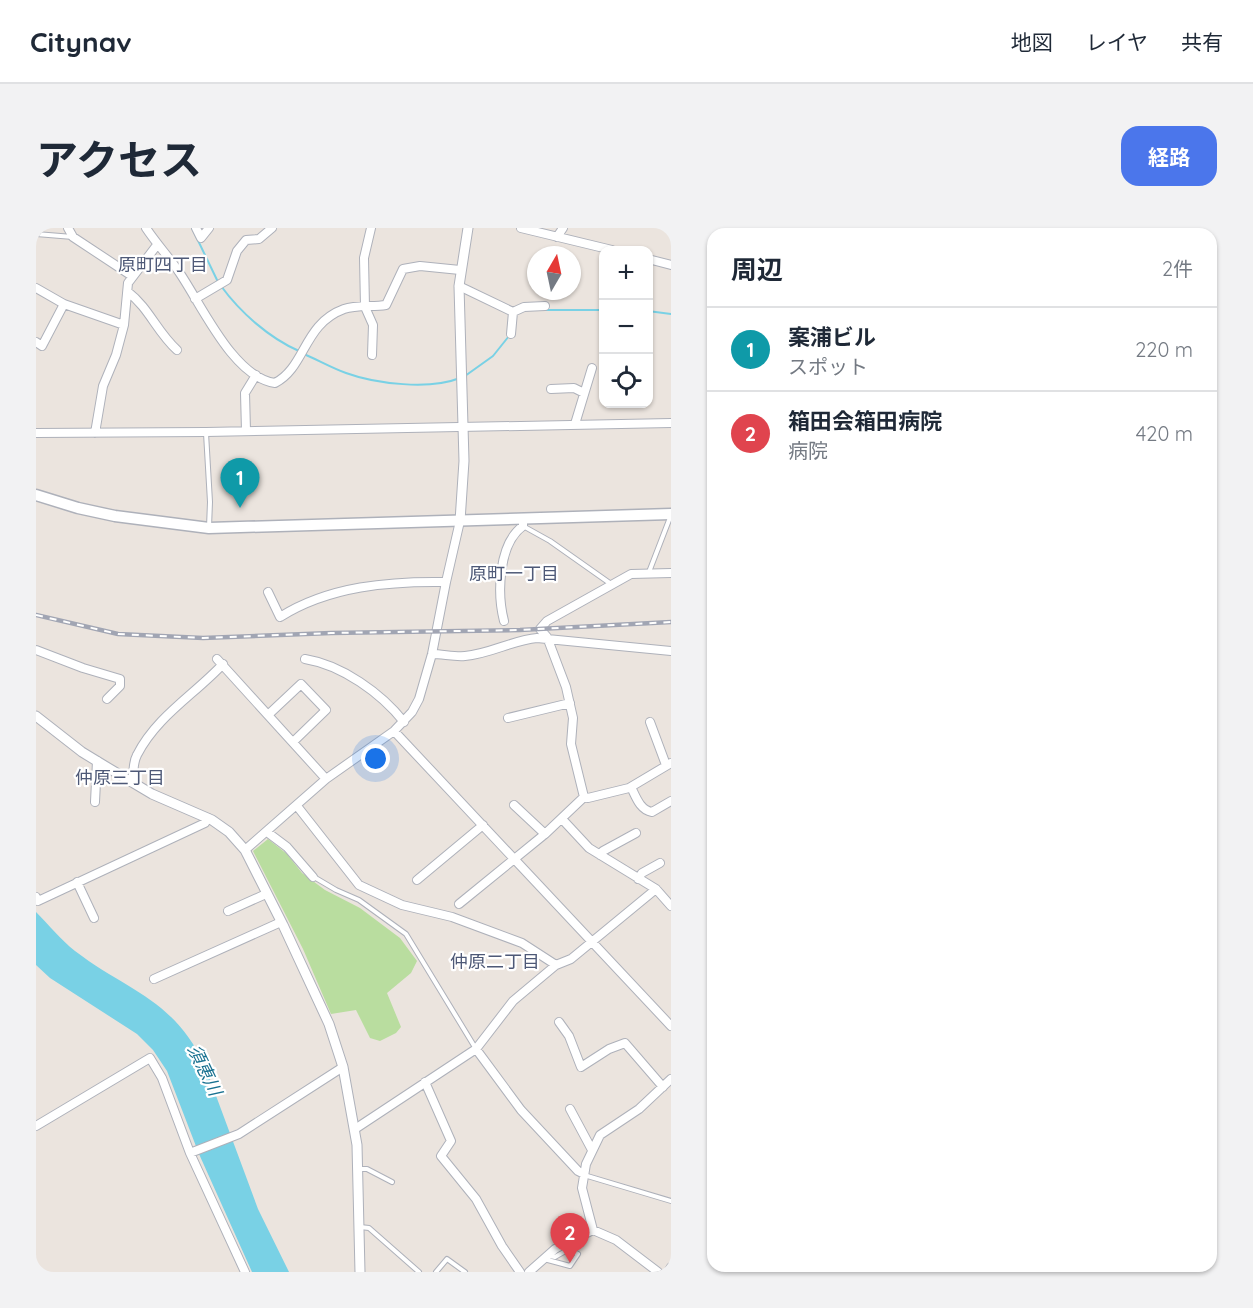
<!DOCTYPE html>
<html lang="ja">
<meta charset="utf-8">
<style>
body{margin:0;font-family:Quicksand,"Noto Sans JP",sans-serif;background:#f2f2f3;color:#1f2937}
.controls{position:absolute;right:18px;top:18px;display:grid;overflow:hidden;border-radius:12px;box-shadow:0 2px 4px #0004}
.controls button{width:54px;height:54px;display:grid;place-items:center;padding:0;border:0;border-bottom:2px solid #e0e1e3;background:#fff;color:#1f2937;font:30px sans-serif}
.compass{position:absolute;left:491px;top:18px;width:54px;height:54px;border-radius:50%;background:#fff;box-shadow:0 2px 4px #0004;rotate:9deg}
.you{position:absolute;left:340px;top:531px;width:21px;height:21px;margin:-15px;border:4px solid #fff;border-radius:50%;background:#1a73e8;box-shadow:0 0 0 9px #1a73e833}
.badge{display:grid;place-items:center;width:39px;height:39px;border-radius:50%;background:#4b76eb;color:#fff;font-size:20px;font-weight:700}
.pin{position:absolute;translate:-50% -50px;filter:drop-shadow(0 2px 3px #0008)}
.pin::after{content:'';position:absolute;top:32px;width:21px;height:18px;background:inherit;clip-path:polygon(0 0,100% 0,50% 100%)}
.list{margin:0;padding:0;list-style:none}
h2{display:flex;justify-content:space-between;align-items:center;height:78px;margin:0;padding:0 24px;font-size:26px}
h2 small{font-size:20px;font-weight:400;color:#747a83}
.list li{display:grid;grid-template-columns:39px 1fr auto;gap:18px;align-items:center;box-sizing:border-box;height:84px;padding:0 24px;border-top:2px solid #e0e1e3}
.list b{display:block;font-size:22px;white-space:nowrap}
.list p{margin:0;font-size:20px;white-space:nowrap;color:#747a83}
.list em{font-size:20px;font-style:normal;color:#747a83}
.icon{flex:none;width:33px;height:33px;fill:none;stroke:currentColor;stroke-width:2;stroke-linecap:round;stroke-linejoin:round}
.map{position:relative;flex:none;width:635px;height:1044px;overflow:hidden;border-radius:18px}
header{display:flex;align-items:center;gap:36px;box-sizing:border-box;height:84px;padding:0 30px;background:#fff;border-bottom:2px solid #e0e1e3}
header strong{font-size:28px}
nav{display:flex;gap:33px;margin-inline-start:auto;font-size:21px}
.intro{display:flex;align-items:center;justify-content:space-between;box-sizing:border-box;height:144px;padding:0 36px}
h1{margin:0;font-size:42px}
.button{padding:15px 27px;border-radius:18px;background:#4b76eb;color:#fff;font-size:21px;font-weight:700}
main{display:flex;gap:36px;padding:0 36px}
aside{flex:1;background:#fff;border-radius:18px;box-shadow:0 2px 4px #0004}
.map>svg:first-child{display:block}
.green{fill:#b9dd9f}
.water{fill:#79d1e5}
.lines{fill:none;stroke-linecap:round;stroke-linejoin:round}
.stream{stroke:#79d1e5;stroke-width:2}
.service-casing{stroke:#aeb1ba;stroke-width:6}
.minor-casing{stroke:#aeb1ba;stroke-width:10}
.tertiary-casing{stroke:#aeb1ba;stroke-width:11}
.secondary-casing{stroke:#aeb1ba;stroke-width:13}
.service{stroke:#fff;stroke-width:4}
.minor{stroke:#fff;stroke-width:8}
.tertiary{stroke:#fff;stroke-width:9}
.secondary{stroke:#fff;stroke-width:10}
.rail-casing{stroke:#a1a5b3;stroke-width:4.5}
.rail{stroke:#fff;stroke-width:2;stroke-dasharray:7;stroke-linecap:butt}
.labels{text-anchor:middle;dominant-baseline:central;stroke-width:4.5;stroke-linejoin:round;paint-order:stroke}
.neighbourhood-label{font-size:18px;fill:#4e5977;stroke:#fff}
.water-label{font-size:18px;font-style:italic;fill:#187190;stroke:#fff}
</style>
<header>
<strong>Citynav</strong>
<nav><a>地図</a><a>レイヤ</a><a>共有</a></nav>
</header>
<div class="intro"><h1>アクセス</h1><a class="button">経路</a></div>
<main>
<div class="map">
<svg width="635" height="1044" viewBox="0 0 635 1044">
<rect width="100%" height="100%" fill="#ebe4de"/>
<path class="green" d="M232,611L251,626L266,645L289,662L324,680L364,710L381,733L375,745L351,765L365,799L360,805L344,813L334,810L320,782L295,786L267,721L217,623Z"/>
<path class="water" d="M0,684C13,697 25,712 39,723C93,764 138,771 169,838L222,981L253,1044H216L163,926L131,843L117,822L101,806L14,750L0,737Z"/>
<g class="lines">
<path class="stream" d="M156,0L182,54
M185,58C204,84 233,110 263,123
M507,82H568
M612,83L635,86
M268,126C282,132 296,140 310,145C340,156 394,162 424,150
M429,148L457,128L473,108"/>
<g class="service-casing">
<path id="service" d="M0,6L37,9
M170,205L174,274L173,299
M487,298L514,313L575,356
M613,344L635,287
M278,649L300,662L323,672L370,706L440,821
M322,941H331L356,954
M548,947L635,973
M324,999L333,1000L383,1044
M508,1031L534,1038L542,1026L533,1021L519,1029L514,1028
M400,1044L411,1031L429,1044"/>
</g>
<g class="minor-casing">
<path id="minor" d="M32,0L37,9L96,48
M110,0C120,15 131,27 141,41C164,73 196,149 239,155C270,139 267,96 308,81C320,77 337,79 350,77L367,41L384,38L424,42
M160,0L165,10L173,0
M335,0L328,30L329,79L337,97L336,127
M485,0L576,22
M521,9L527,0
M612,31L635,37
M423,58L477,84
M0,60L28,76L88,97
M92,64C113,80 121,104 141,122
M159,71L191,52L201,23L210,12L223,11L236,0
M475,106L477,84L488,79L509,78
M0,114L6,118L28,76
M515,161L538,160L548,165
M539,196L556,140
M210,203L209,165L220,147
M0,205L170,204L635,195
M59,205L67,158L80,127L88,97L92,55L121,17
M232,364L244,389C293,358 354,353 410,354
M468,393C461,366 462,316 487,298V290
M0,422L47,440L84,451V458L71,471
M396,426C407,426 418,429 429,428C454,426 477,412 501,410L635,423
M181,431L290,551
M269,431C306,437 345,465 368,494
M232,487L265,456L290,482L257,514
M472,490L534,475
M614,494L630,537
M358,503L635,798
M95,554C99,545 96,536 101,527C121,488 158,467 187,436
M595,559C600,569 604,582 616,584L635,573
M548,569L552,570L593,560L635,535
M59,574L61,533
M478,577L509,606
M261,578L323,657L366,677L416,689L486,715L520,737
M526,591L553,620L620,661L635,678
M231,604L251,619L277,649
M209,622L290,551L358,503L376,484L383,471L396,426L410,354L424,293
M564,627L567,623L600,605
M602,651L606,645L624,635
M381,652L447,597
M41,654L58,690
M0,669L2,673L169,595L172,590
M423,676L509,606L548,569L535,516L537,490L530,459L511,409L504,401L511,393L595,346L635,345
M192,683L230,666
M118,751L245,694
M523,794L533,808L545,839L573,821L589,815L627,859
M440,821L485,882L542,943L548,946
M389,854L415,913L405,928L440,971L466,1018L484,1044
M534,881L556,922
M0,898L114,830L126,850L154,925L209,1044
M319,901L440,821L477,773L520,737L535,731L620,661
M154,925L203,906L307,839
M557,1002L546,960L550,936L564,907L603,881L635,851
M493,1044L519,1021L557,1002L580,1012L622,1044
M632,1044L635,1039"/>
</g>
<g class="tertiary-casing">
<path id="tertiary" d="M424,293L428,233L423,58L432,0
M0,488L46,524L69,538L116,566L176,592L193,604L209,622L247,697L293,796L307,839L321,917L324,1044"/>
</g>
<g class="secondary-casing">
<path id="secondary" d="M0,267L42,280L79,288L173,300L635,286"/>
</g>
<use href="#service" class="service"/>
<use href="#minor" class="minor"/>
<use href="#tertiary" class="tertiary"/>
<use href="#secondary" class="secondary"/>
<g class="rail-casing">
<path id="rail" d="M0,387L82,406L167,410L295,405L484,402L635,394"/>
</g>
<use href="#rail" class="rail"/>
</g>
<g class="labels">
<g class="neighbourhood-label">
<text x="127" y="36">原町四丁目</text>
<text x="478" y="345">原町一丁目</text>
<text x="84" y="549">仲原三丁目</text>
<text x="459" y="733">仲原二丁目</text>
</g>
<g class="water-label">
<text transform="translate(169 842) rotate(64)">須恵川</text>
</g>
</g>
</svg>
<div class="controls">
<button>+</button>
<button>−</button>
<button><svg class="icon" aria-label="locate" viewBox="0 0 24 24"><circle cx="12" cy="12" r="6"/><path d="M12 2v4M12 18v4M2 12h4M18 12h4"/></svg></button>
</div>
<svg class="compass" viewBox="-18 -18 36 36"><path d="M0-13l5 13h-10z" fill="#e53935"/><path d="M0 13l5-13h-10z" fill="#747a83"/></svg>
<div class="you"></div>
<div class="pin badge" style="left:204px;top:280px;background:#0f9aa8">1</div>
<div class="pin badge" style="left:534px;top:1035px;background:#e0444e">2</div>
</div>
<aside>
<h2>周辺<small>2件</small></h2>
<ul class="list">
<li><span class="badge" style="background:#0f9aa8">1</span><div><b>案浦ビル</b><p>スポット</p></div><em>220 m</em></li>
<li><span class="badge" style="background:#e0444e">2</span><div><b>箱田会箱田病院</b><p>病院</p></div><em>420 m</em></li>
</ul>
</aside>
</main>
